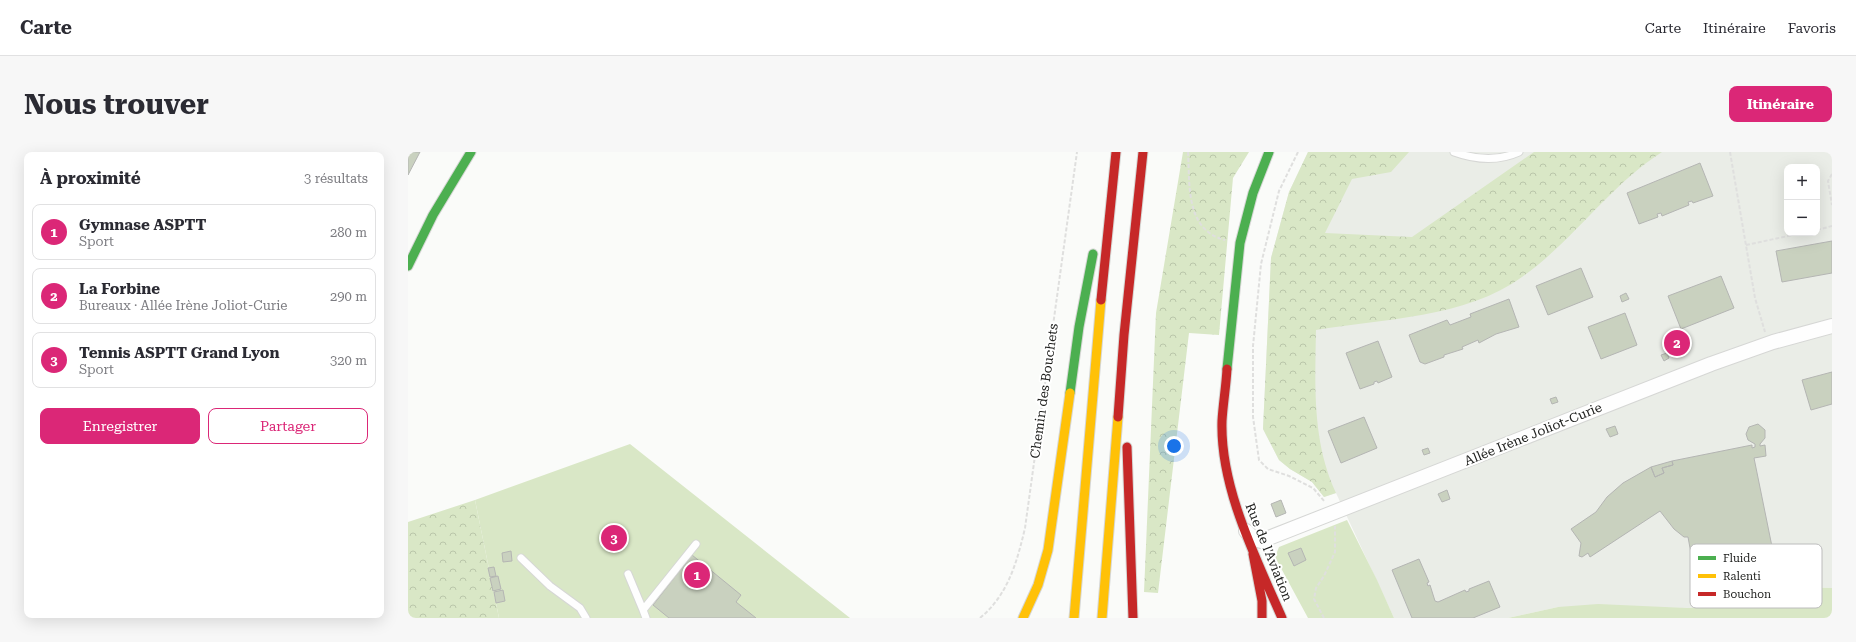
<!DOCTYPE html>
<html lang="fr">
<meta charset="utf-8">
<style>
body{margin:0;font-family:"Roboto Serif",serif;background:#f7f7f7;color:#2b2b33}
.controls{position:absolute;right:12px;top:12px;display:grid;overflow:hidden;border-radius:8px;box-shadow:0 4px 16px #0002}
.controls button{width:36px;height:36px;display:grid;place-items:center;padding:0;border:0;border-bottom:1px solid #e1e1e2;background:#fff;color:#2b2b33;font:20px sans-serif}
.you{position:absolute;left:766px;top:294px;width:14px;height:14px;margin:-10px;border:3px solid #fff;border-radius:50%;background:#1a73e8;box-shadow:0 0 0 6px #1a73e833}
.badge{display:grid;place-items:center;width:26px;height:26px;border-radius:50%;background:#db2777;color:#fff;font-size:13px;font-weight:700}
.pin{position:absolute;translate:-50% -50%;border:2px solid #fff;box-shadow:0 1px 4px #0006}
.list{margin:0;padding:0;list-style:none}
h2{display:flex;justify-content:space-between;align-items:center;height:52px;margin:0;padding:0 16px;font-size:17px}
h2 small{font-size:13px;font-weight:400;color:#7c7c81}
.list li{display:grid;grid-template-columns:26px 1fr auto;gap:12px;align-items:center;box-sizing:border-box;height:56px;margin:0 8px 8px;padding:0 8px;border:1px solid #e1e1e2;border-radius:8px}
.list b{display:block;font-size:15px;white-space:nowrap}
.list p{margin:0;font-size:13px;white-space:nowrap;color:#7c7c81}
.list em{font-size:13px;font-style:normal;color:#7c7c81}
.actions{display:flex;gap:8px;padding:12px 16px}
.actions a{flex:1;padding:9px 0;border:1px solid #db2777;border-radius:8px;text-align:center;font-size:14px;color:#db2777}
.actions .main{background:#db2777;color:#fff}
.map{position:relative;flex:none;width:1424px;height:466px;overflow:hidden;border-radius:8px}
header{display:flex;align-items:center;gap:24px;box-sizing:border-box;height:56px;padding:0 20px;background:#fff;border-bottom:1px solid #e1e1e2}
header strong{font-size:19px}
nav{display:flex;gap:22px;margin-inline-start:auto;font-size:14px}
.intro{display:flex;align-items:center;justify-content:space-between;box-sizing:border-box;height:96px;padding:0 24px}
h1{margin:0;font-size:28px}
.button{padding:10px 18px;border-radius:8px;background:#db2777;color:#fff;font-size:14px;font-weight:700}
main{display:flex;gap:24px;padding:0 24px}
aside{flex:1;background:#fff;border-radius:8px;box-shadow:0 4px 16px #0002}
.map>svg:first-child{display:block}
.built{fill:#eaede7;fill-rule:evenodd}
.grass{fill:#d9e7c6}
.forest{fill:url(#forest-crowns)}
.building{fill:#c9d1bf;stroke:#b4b5b3}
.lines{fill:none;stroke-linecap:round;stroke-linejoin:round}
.lane-casing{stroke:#d6d7d5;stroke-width:9}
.street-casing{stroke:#d6d7d5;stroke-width:16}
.fast-casing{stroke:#d6d7d5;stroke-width:11}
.slow-casing{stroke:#d6d7d5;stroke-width:11}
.jam-casing{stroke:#d6d7d5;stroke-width:11}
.path{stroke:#dfdfde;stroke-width:2;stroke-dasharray:4 2;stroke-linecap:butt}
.lane{stroke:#fefefe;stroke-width:7}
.street{stroke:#fefefe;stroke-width:14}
.fast{stroke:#4caf50;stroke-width:9}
.slow{stroke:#ffc107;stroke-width:9}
.jam{stroke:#c62828;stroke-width:9}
.labels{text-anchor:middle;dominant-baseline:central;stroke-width:4;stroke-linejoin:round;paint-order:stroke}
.street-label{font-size:13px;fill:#20211f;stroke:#fff}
.key{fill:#fff;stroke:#bcbcbc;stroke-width:1}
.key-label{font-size:11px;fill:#20211f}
</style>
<header>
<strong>Carte</strong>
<nav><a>Carte</a><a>Itinéraire</a><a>Favoris</a></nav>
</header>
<div class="intro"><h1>Nous trouver</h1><a class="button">Itinéraire</a></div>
<main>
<aside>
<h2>À proximité<small>3 résultats</small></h2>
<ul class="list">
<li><span class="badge">1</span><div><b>Gymnase ASPTT</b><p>Sport</p></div><em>280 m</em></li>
<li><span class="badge">2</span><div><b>La Forbine</b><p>Bureaux · Allée Irène Joliot-Curie</p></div><em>290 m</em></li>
<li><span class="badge">3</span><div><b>Tennis ASPTT Grand Lyon</b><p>Sport</p></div><em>320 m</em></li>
</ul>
<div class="actions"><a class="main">Enregistrer</a><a>Partager</a></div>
</aside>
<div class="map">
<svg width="1424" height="466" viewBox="0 0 1424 466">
<defs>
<pattern id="forest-crowns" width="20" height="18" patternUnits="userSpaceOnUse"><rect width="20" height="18" fill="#d9e7c6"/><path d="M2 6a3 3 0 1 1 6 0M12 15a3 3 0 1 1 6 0" fill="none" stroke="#bac6aa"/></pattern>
</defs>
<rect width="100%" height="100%" fill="#fafbf9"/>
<path class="built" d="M900,0H1424V436L1391,435L1316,455L1279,456L1150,455L1100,466H986L928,341L916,345L904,330L882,317L871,308L855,277L863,106L881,40ZM1379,15H1409V81H1379Z"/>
<path class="grass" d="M222,292L442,466H91L67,348Z
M939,368L969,428L986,466H900L867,405L871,395Z
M1391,435L1424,436V466H1100L1150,455L1190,452L1279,456L1316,455Z"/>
<path class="forest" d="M775,0H841L825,26L811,183L781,181L750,441L736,440L748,161Z
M900,0H1001L983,20L944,27L917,81L1004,85L1126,0H1254C1201,34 1165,89 1114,125C1058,166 974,167 908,178C907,233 904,290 928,341L916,345L904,330L882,317L871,308L855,277L863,106L881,40Z
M67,348L91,466H0V370Z"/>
<path class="building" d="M0,0H12L0,23Z
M1292,11L1305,44L1285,51L1284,49L1280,50L1281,53L1254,64L1253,61L1249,62L1250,65L1231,72L1219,41Z
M1424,89V121L1374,130L1368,99Z
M1173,116L1185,145L1140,163L1128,134Z
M1313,124L1326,156L1273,177L1260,144Z
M1218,141L1221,147L1214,150L1212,144Z
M1101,147L1111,175L1088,182L1071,191L1070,188L1054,195L1055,197L1036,203V205L1017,212L1012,210L1001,183L1039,168L1042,173L1063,165L1062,162Z
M1217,161L1229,193L1193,207L1180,175Z
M970,189L984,225L970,231L969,229L966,230V232L952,237L938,201Z
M1259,201L1261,206L1256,209L1253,203Z
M1424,220V252L1403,258L1394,228Z
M1148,245L1150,250L1144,252L1142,247Z
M956,265L969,296L933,311L920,279Z
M1350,272L1357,278V286L1352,292V294L1357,293L1358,304L1346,306L1371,429L1291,445L1280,385H1276L1266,377L1252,359L1182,405L1180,401L1174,405L1171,404L1173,391L1163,377L1188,360L1199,345L1215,331L1243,315L1247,325L1256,321L1254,316L1265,313L1264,309L1344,293V296L1347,295V292L1340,288L1338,282L1341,275Z
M1207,274L1210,282L1202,285L1198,277Z
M1020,296L1022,301L1016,303L1014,298Z
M1264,309L1265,313L1254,316L1256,321L1247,325L1243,315Z
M1039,338L1042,347L1034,350L1030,342Z
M873,348L878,361L868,365L863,352Z
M893,396L898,408L886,414L880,401Z
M103,399L104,409L95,410L94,401Z
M284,403L333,443L328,450L348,466H261L245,453Z
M1011,407L1021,430L1019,431L1020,434L1022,433L1027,449L1030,450L1057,438L1058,440L1061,439V437L1081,429L1092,455L1065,466H1004L984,418Z
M86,415L88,424L82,425L80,416Z
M90,424L93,437L85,439L82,426Z
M95,438L97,449L88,451L86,440Z"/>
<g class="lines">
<g class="lane-casing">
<path id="lane" d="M1046,0C1068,8 1089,10 1111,0
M113,406L142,434L172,456L178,466
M220,422L235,458
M238,466L235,458L288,392"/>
</g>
<g class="street-casing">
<path id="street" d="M838,379L845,386L853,389L1303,212L1365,190L1424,174"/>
</g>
<g class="fast-casing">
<path id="fast" d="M0,114L25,63L63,0
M819,217L832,91L845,41L861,0
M662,241L671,175L685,102"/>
</g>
<g class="slow-casing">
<path id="slow" d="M615,466L630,433L640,398L662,241
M666,466L693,148
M694,466L710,265"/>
</g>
<g class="jam-casing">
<path id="jam" d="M693,148L708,0
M819,217C818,235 815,252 814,269C812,336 848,406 874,466
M710,265L716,183L735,0
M719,295L725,466
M845,402L854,449V466"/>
</g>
<path class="path" d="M780,0C782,33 777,78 817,88
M890,0L871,39L853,112L845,194V265L851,308L860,317L881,324L905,336L917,350
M1322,0L1347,146L1357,180
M1424,22L1420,29L1424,53
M1409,78L1424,74
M1338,93L1394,81
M572,466C600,443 609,410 617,376L669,0
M916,466L906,447L908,436L916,424L927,400V374"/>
<use href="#lane" class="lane"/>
<use href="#street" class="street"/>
<use href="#fast" class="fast"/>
<use href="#slow" class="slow"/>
<use href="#jam" class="jam"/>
</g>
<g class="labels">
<g class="street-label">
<text transform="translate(636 239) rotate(-82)">Chemin des Bouchets</text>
<text transform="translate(1125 282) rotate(-22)">Allée Irène Joliot-Curie</text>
<text transform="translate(861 400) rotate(68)">Rue de l'Aviation</text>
</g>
</g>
<rect x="1282" y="392" width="132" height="64" rx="6" class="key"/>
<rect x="1290" y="404" width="18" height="4" fill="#4caf50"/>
<rect x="1290" y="422" width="18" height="4" fill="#ffc107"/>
<rect x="1290" y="440" width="18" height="4" fill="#c62828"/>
<g class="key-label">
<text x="1315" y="410">Fluide</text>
<text x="1315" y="428">Ralenti</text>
<text x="1315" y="446">Bouchon</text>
</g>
</svg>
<div class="controls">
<button>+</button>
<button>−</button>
</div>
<div class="you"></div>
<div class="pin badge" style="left:289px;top:423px">1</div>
<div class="pin badge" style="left:1269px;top:191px">2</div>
<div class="pin badge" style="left:206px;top:386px">3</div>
</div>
</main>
